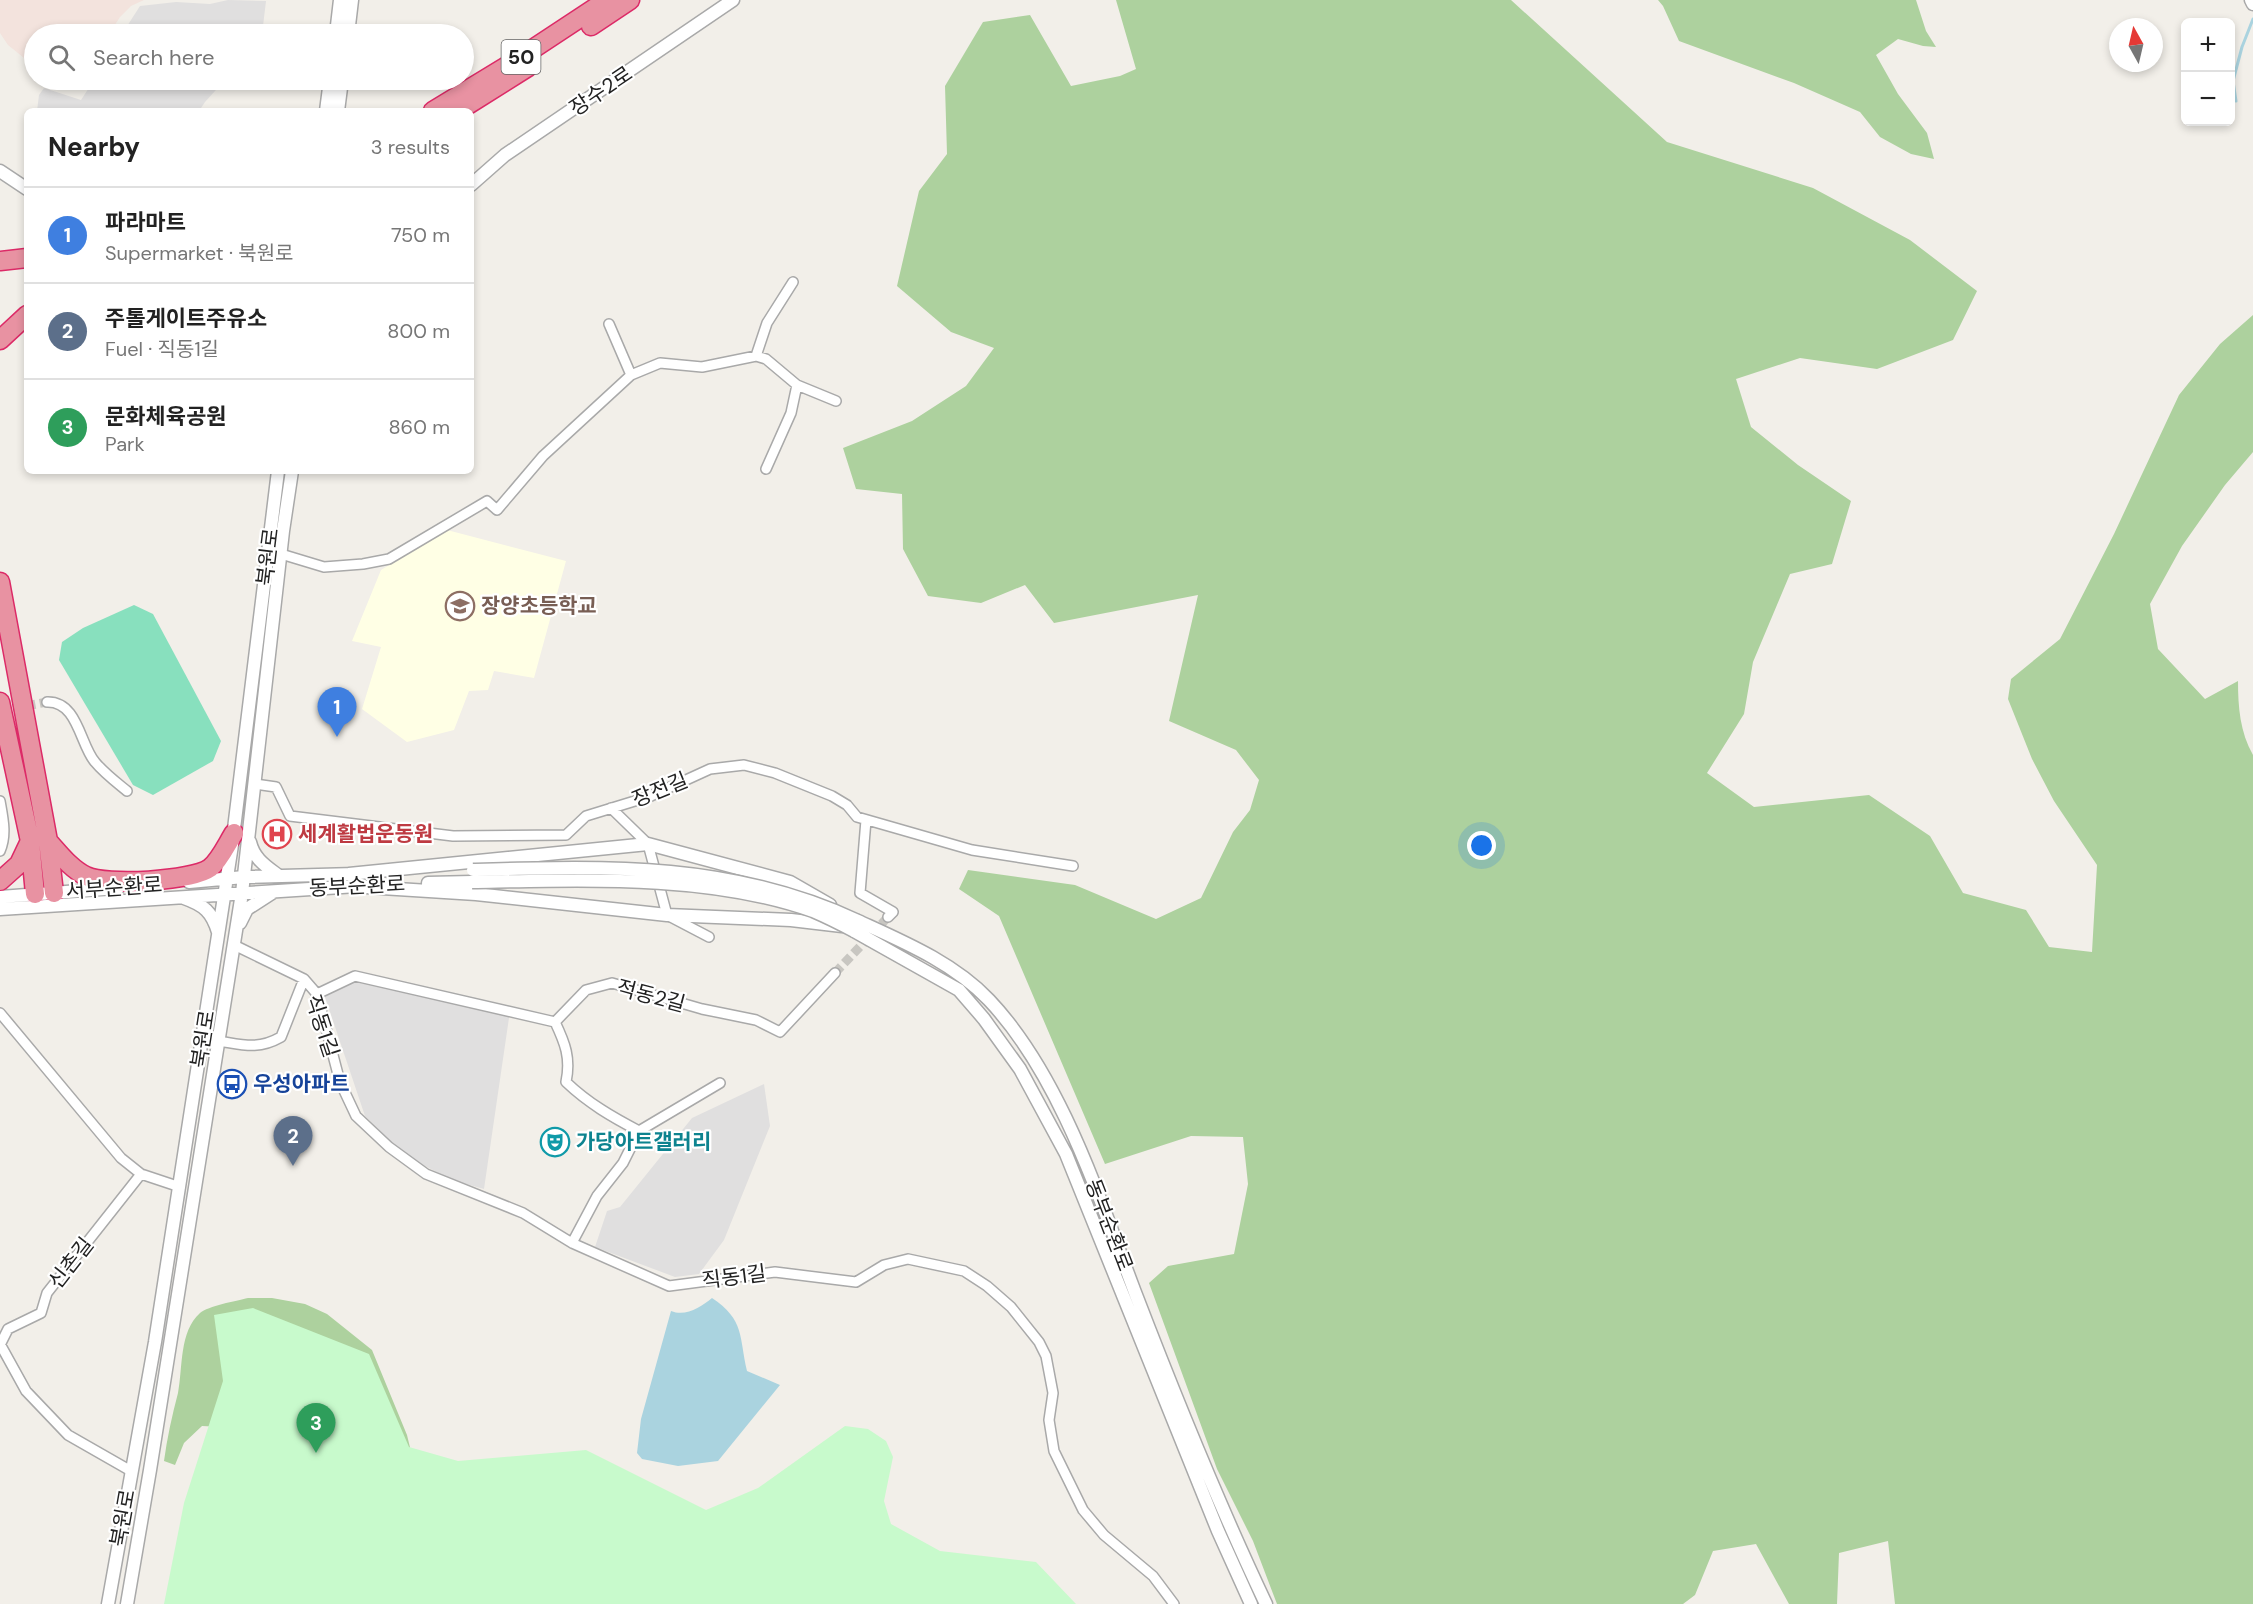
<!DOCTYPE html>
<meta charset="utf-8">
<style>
body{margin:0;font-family:"DM Sans","Noto Sans KR",sans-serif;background:#f2f2f2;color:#222}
.controls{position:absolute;right:18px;top:18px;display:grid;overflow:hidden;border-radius:9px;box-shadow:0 3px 9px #0003}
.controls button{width:54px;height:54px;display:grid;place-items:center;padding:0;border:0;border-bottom:2px solid #e0e0e0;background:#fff;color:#222;font:30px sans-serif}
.compass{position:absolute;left:2109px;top:18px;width:54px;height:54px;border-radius:50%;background:#fff;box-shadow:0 3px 9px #0003;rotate:352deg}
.you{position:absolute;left:1482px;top:846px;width:21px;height:21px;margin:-15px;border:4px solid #fff;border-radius:50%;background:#1a73e8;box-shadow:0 0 0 9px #1a73e833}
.badge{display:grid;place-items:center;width:39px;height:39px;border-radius:50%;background:#111827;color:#fff;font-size:20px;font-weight:700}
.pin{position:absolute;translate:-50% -50px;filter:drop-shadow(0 2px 3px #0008)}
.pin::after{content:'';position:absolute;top:32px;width:21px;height:18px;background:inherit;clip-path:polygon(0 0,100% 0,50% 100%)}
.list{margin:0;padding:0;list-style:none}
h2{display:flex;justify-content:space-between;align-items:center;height:78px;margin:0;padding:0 24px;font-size:26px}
h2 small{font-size:20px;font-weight:400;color:#767676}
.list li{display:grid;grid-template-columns:39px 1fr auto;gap:18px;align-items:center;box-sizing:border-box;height:96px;padding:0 24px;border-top:2px solid #e0e0e0}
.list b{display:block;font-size:22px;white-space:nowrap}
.list p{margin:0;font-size:20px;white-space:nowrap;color:#767676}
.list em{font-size:20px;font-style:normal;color:#767676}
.icon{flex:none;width:33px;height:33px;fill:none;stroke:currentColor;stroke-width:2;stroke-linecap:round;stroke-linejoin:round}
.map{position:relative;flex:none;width:2253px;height:1604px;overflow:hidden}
.search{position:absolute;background:#fff;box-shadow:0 3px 9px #0003;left:24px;top:24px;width:450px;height:66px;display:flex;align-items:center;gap:15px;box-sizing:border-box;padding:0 21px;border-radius:33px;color:#767676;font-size:22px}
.panel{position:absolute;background:#fff;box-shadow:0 3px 9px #0003;left:24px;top:108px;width:450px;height:366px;border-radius:9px}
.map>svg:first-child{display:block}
.residential{fill:#e0dfdf}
.education{fill:#ffffe5}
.military{fill:#f3e3dd}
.forest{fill:#add19e}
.park{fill:#c8facc}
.pitch{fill:#88e0be}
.water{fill:#aad3df}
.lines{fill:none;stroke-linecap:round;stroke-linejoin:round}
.stream{stroke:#aad3df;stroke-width:3}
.minor-tunnel{stroke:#c8c6c1;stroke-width:9;stroke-dasharray:9 4.5;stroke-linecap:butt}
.minor-casing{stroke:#a9a9a9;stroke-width:12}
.tertiary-casing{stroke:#a9a9a9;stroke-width:15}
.motorway-casing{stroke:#dc2a67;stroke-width:21}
.minor{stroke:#fff;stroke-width:9}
.tertiary{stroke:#fff;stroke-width:12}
.motorway{stroke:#e892a2;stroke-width:18}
.tertiary-bridge-casing{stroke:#a9a9a9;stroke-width:15;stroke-linecap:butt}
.tertiary-bridge{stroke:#fff;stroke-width:12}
.labels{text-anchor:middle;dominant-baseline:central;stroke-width:4.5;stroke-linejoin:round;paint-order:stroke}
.shield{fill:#fff;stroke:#646464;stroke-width:1.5}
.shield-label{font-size:20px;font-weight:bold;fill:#222}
.street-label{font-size:21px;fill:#222;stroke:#fff}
.education-label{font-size:21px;font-weight:bold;fill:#785e54;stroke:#fff;text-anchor:start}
.health-label{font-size:21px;font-weight:bold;fill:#be3a42;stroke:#fff;text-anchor:start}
.transit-label{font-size:21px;font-weight:bold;fill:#164399;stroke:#fff;text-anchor:start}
.culture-label{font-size:21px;font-weight:bold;fill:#0d838f;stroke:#fff;text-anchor:start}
</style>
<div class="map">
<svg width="2253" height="1604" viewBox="0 0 2253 1604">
<rect width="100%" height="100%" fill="#f2efe9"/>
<path class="residential" d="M228,0L266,1L262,34H122L140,6L176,2L210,4Z
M94,80H225L205,102L199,111H37L39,95L44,88L81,100Z
M358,981L510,1011L484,1189L452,1180L404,1155L365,1116L324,994Z
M764,1084L770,1126L724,1240L699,1274L675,1277L595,1247L607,1211L620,1207L692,1118Z"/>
<path class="education" d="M447,530L566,561L534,678L494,671L488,690L469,691L454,730L407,742L362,709L381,647L352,641L381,570Z"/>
<path class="military" d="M0,0H144L131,6L120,17L109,34H34V66L8,45L0,33Z"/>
<path class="forest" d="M1116,0H1511L1667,142L1813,188L1910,240L1977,291L1953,340L1877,369L1800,358L1736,379L1751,427L1798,465L1851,501L1832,564L1790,574L1753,662L1744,714L1707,773L1754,807L1869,795L1930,836L1963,893L2026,910L2049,947L2092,952L2097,865L2054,801L2032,759L2008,699L2011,679L2060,639L2114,534L2179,395L2220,344L2253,315V452L2225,485L2182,546L2150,604L2158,649L2205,699L2238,681C2238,707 2240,732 2253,755V1604H1895L1888,1541L1839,1553L1837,1604H1789L1756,1544L1713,1551L1695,1595L1683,1604H1277L1253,1541L1217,1469L1149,1283L1168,1266L1234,1254L1248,1184L1243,1137L1191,1136L1105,1164L999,916L959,889L968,870L1075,885L1156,919L1201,898L1233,832L1250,810L1259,780L1236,750L1169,721L1198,595L1054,623L1025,585L981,603L928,596L903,549L902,494L856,489L843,448L912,421L966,386L994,348L951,332L897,286L919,191L947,154L945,86L983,22L1030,15L1071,86L1120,76L1136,69Z
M1658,0H1916L1926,31L1936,47L1923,46L1898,39L1876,55L1898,94L1927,133L1934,159L1911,154L1880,137L1860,112L1794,83L1679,41L1663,6Z
M248,1298H272L305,1304L327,1314L372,1350L407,1435L413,1460L223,1427L202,1426L184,1443L175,1465L164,1461C167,1438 172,1416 178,1393C183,1367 179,1332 200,1313C208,1306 236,1301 248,1298Z"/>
<path class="park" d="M253,1308L369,1354L409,1447L458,1461L586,1450L706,1510L758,1488L845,1426L868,1429L886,1441L893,1457L884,1501L891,1524L940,1551L1036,1562L1076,1604H164L184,1503L223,1381L214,1315Z"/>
<path class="pitch" d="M134,605L153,614L221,741L213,761L153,795L133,785L59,660L62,642L83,628Z"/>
<path class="water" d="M712,1298C745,1320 739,1337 747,1371L780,1385L718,1461L678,1466L642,1459L637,1453L641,1419L671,1311C686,1317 701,1307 712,1298Z"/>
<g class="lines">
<path class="stream" d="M2236,101L2233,81L2242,47L2253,19"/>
<path class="minor-tunnel" d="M0,711L47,702
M835,973L888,917"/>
<g class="minor-casing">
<path id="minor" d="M609,324L631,375
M756,356L767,323L793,282
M766,469L791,413L797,385
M281,554L324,567L363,564L389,559L487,501L497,510L543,456L631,375L660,363L702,367L756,356L766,359L797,385L836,401
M47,702C78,701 80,745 95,762C104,773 116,782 127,791
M255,784L276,787L290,816L453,836L566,835L586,816L651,796L710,769L744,765L775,773L832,796L847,805L857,817L972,850L1073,866
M0,801C3,818 7,835 0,851
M611,808L648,844L667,915L709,937
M866,820L860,893L893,912L888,917
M234,945L304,979L317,994L340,1082L356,1116L389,1147L426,1174L523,1213L572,1243L669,1286L775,1272L856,1282L884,1265L908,1259L964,1271L987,1286L1011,1307L1039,1342L1046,1356L1053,1393L1049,1420L1054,1451L1083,1510L1104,1535L1153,1576L1174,1604
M317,994L355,976L555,1022L586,990L612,983L702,1009L756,1020L780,1032L835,973
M0,1013L121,1158L141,1174L180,1187
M555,1022C565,1043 571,1058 566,1082C588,1103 612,1117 639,1131
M219,1041C244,1045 258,1050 281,1037L304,979
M572,1243L597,1196L623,1163L639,1131L720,1083
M0,1344L26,1391L68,1435L131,1471
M0,1345L8,1329L41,1313L47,1293L141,1174"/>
</g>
<g class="tertiary-casing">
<path id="tertiary" d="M2251,0L2253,4
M336,34L340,0
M348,34L352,0
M326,111L330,80
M338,111L342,80
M0,171L27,189
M471,185L505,155L733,0
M250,842C254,859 266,866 279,876
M349,874L648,844L790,882L830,905
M189,882L244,877L355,874
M428,883L472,882
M350,886L476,894L667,915L791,920L842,926
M0,897L118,888
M184,898C204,905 212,912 218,932
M0,909L357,886
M858,921C904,942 954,963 989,1000C1061,1076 1099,1198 1136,1295C1176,1399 1218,1503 1266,1604
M240,923L247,909L272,893
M854,931L959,990L984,1019L1020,1069L1066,1154L1218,1531L1251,1604
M108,1604L155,1342L232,845L278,471
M127,1604L150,1470L242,893L283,531L292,471"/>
</g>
<g class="motorway-casing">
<path id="motorway" d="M591,26L630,0
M433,111L507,66L607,0
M458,111L528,67
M0,261L27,258
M0,340L27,315
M0,582L48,841L54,893
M0,702L30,841L35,894
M48,841C59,853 71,869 86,876C106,886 192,881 210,868C220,860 227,844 234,833
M0,881L19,864L29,843"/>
</g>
<use href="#minor" class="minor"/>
<use href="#tertiary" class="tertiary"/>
<use href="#motorway" class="motorway"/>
<g class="tertiary-bridge-casing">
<path id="tertiary-bridge" d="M473,870C609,866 732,862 858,921
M472,882C581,880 709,874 813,911C827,917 841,924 854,931"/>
</g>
<use href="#tertiary-bridge" class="tertiary-bridge"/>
</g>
<defs>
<g id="school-ring" transform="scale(1.5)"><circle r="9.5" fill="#fff" stroke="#8d6e63" stroke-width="1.5"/><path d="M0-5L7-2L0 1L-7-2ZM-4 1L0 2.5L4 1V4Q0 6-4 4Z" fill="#8d6e63"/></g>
<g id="hospital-ring" transform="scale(1.5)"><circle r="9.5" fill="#fff" stroke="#e0444e" stroke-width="1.5"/><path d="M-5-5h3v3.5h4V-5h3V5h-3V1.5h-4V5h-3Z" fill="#e0444e"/></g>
<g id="bus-ring" transform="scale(1.5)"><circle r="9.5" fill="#fff" stroke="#1a4fb4" stroke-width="1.5"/><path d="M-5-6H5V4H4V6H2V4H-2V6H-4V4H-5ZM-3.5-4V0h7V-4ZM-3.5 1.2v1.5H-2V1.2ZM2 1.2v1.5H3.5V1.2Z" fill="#1a4fb4"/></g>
<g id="theatre-ring" transform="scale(1.5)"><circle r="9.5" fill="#fff" stroke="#0f9aa8" stroke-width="1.5"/><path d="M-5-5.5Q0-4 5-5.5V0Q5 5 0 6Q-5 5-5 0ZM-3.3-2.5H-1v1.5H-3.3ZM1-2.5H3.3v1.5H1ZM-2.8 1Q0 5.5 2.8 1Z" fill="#0f9aa8"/></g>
</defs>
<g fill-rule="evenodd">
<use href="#school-ring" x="460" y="606"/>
<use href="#hospital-ring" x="277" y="834"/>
<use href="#bus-ring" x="232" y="1084"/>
<use href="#theatre-ring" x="555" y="1142"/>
</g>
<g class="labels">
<rect class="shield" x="501.5" y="40" width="39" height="34" rx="4.5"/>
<g class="shield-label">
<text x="521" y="57">50</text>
</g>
<g class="street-label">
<text transform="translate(601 91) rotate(-34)">장수2로</text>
<text transform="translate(268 557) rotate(-83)">북원로</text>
<text transform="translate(660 790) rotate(-22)">장전길</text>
<text transform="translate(357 886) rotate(-3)">동부순환로</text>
<text transform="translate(114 888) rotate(-4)">서부순환로</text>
<text transform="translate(651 996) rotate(15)">적동2길</text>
<text transform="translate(322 1026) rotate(72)">직동1길</text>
<text transform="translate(203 1039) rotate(-81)">북원로</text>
<text transform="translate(1109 1225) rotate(69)">동부순환로</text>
<text transform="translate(71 1263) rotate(-52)">신촌길</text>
<text transform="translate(734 1277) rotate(-7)">직동1길</text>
<text transform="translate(123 1518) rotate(-80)">북원로</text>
</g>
<g class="education-label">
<text x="481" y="606">장양초등학교</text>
</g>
<g class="health-label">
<text x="298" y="834">세계활법운동원</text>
</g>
<g class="transit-label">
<text x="253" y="1084">우성아파트</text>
</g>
<g class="culture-label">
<text x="576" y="1142">가당아트갤러리</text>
</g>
</g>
</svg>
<div class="controls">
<button>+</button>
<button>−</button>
</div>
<svg class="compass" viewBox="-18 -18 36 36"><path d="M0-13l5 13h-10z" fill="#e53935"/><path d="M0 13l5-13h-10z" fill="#767676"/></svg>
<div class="you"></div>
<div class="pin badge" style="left:337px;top:737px;background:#3f7fe0">1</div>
<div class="pin badge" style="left:293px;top:1166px;background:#5c6f8a">2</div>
<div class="pin badge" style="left:316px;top:1453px;background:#2e9e5b">3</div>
<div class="search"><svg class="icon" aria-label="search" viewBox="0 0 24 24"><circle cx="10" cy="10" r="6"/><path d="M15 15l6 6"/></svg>Search here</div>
<section class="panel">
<h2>Nearby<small>3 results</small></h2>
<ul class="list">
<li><span class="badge" style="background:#3f7fe0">1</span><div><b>파라마트</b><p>Supermarket · 북원로</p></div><em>750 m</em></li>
<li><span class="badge" style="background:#5c6f8a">2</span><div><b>주톨게이트주유소</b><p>Fuel · 직동1길</p></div><em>800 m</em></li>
<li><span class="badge" style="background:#2e9e5b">3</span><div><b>문화체육공원</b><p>Park</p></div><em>860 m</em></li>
</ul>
</section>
</div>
